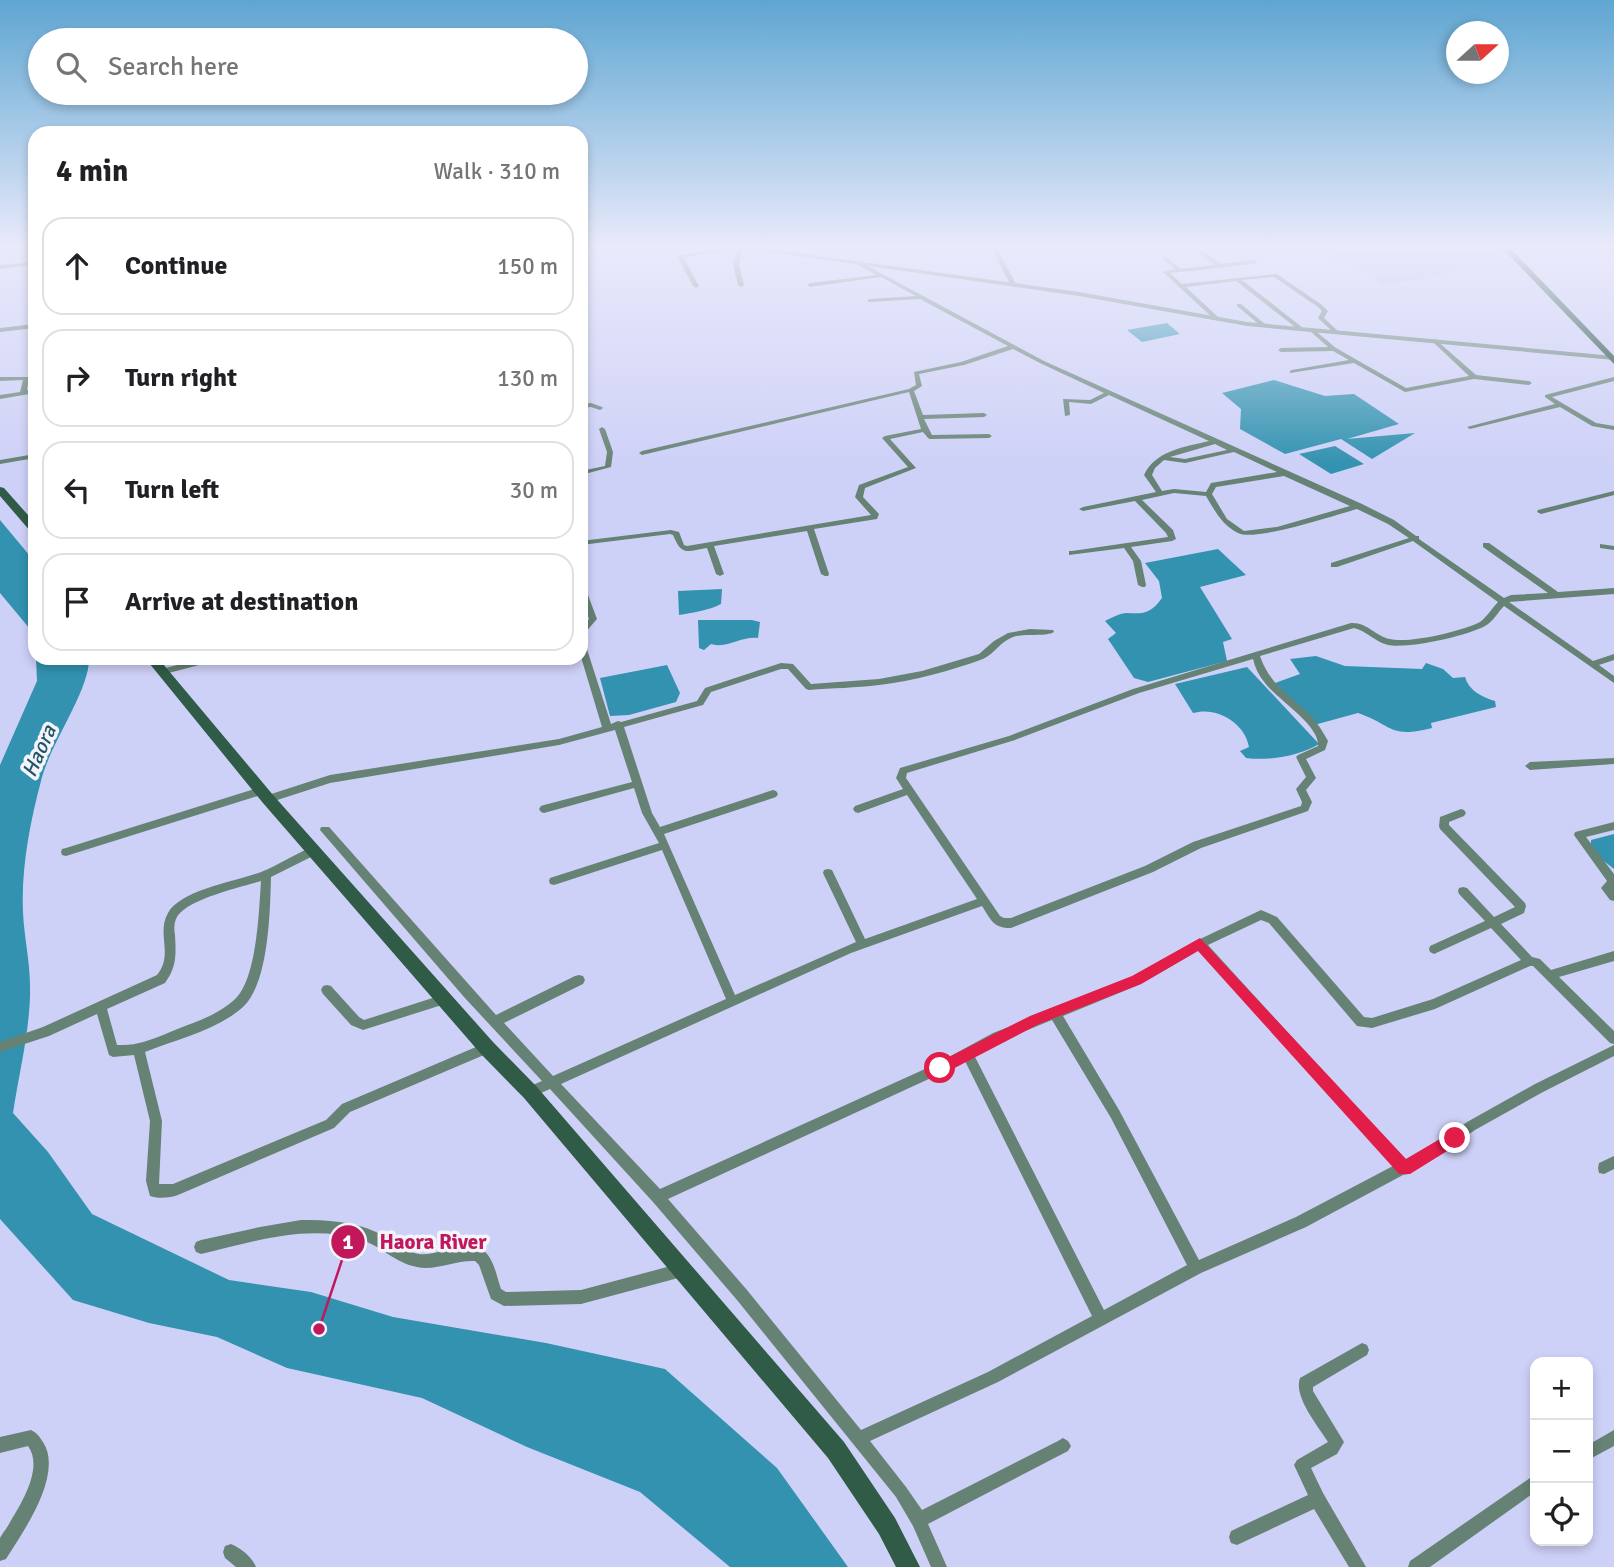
<!DOCTYPE html>
<meta charset="utf-8">
<style>
body{margin:0;font-family:Signika,sans-serif;background:#f6f6f6;color:#202124}
.controls{position:absolute;right:21px;bottom:21px;display:grid;overflow:hidden;border-radius:14px;box-shadow:0 4px 10px #0003}
.controls button{width:63px;height:63px;display:grid;place-items:center;padding:0;border:0;border-bottom:2px solid #e0e0e0;background:#fff;color:#202124;font:35px sans-serif}
.compass{position:absolute;left:1446px;top:21px;width:63px;height:63px;border-radius:50%;background:#fff;box-shadow:0 4px 10px #0003;rotate:69deg}
.stop{position:absolute;width:21px;height:21px;margin:-16px;border:5px solid #e11d48;border-radius:50%;background:#fff}
.stop.end{background:#e11d48;border-color:#fff;box-shadow:0 2px 7px #0008}
.list{margin:0;padding:0;list-style:none}
h2{display:flex;justify-content:space-between;align-items:center;height:91px;margin:0;padding:0 28px;font-size:30px}
h2 small{font-size:23px;font-weight:400;color:#757577}
.list li{display:grid;grid-template-columns:46px 1fr auto;gap:21px;align-items:center;box-sizing:border-box;height:98px;margin:0 14px 14px;padding:0 14px;border:2px solid #e0e0e0;border-radius:21px}
.list b{display:block;font-size:26px;white-space:nowrap}
.list em{font-size:23px;font-style:normal;color:#757577}
.icon{flex:none;width:38px;height:38px;fill:none;stroke:currentColor;stroke-width:2;stroke-linecap:round;stroke-linejoin:round}
.map{position:relative;flex:none;width:1614px;height:1567px;overflow:hidden}
.search{position:absolute;background:#fff;box-shadow:0 4px 10px #0003;left:28px;top:28px;width:560px;height:77px;display:flex;align-items:center;gap:18px;box-sizing:border-box;padding:0 24px;border-radius:38px;color:#757577;font-size:26px}
.panel{position:absolute;background:#fff;box-shadow:0 4px 10px #0003;left:28px;top:126px;width:560px;height:539px;border-radius:21px}
.map>svg:first-child{display:block}
.built{fill:#c0c2fa}
.water{fill:#3292b0}
.lines{fill:none;stroke-linecap:round;stroke-linejoin:round}
.minor{fill:#668274;fill-rule:evenodd}
.tertiary{fill:#668274;fill-rule:evenodd}
.secondary{fill:#2f5b47;fill-rule:evenodd}
.primary{fill:#103e2b;fill-rule:evenodd}
.route{fill:#e11d48}
.labels{text-anchor:middle;dominant-baseline:central;stroke-width:7;stroke-linejoin:round;paint-order:stroke}
.water-label{font-size:21px;font-style:italic;fill:#235667;stroke:#f4f4fb}
.leader{fill:none;stroke:#c2185b;stroke-width:2.5}
.callout-dot{fill:#c2185b;stroke:#f4f4fb;stroke-width:2.5}
.mark-label{font-size:21px;text-anchor:middle;font-weight:bold;fill:#fff}
.callout-label{font-size:21px;text-anchor:middle;font-weight:bold;fill:#c2185b;stroke:#f4f4fb;stroke-width:7;stroke-linejoin:round;paint-order:stroke}
</style>
<div class="map">
<svg width="1614" height="1567" viewBox="0 0 1614 1567">
<rect width="100%" height="100%" fill="#ced1f7"/>
<path class="built" d="M1315,246H1500L1518,267H1490L1384,285Z"/>
<path class="water" d="M1167,323L1180,334L1142,342L1127,330Z
M1274,380L1325,396L1354,394L1399,424L1347,439L1415,433L1372,459L1341,439L1285,454L1240,429L1241,409L1222,393Z
M1335,446L1364,464L1331,474L1299,454Z
M0,520L35,562V635L0,593Z
M1218,549L1246,575L1200,587L1232,639L1223,642L1227,661L1148,682L1134,678L1108,639L1116,633L1105,621C1111,618 1120,613 1127,613C1145,614 1151,613 1162,598L1159,581L1145,563Z
M722,589L721,604C711,610 691,613 679,615L678,591Z
M698,620H752L760,622L758,638C740,636 728,649 711,644L704,650L699,648Z
M1316,656L1345,666L1422,669L1426,663L1443,669L1453,678L1465,677C1469,691 1482,697 1495,701L1496,707L1431,723L1432,728C1389,739 1393,725 1358,713L1314,725L1275,683L1300,674L1290,659Z
M36,658H89C90,690 50,743 41,781C30,822 21,869 23,912C24,937 30,961 30,986C31,1026 19,1073 13,1113L48,1152L92,1214L229,1280L311,1292L393,1317L546,1343L665,1369L777,1468L848,1567H730L640,1492L527,1447L422,1398L287,1368L217,1337L149,1323L73,1300L0,1219V765L37,681Z
M667,665L680,693L676,702L629,715L610,716L600,678Z
M1247,667L1319,744C1299,756 1269,761 1246,758L1240,751L1249,747C1245,723 1217,706 1193,713L1175,684Z
M1614,834V869L1591,851V840Z"/>
<g class="lines">
<path class="minor" d="M26,246H32L31,249H35V258L30,265L0,269V265L26,263L35,253L26,251Z
M736,246L743,249L739,265L744,285L741,287L738,285L733,265L737,249L683,257L699,286L696,288L693,286L677,256Z
M979,246L996,247L1017,286L1016,287L1011,286L992,249Z
M1190,246H1196L1221,264L1254,260L1257,262L1254,264L1170,273L1182,284L1277,274L1322,305L1328,311L1324,318L1339,332L1334,333L1319,319L1318,318L1322,311L1318,307L1274,277L1242,280L1303,328V330H1299L1236,281L1186,287L1219,318L1214,319L1163,272L1175,269L1163,259V257L1165,256L1181,269L1215,265Z
M1598,246H1605L1614,250V254Z
M860,262L1044,361L1362,504L1394,520L1416,536H1419V539L1504,598L1511,595L1548,593L1483,547V543H1489L1558,592L1614,588V594L1509,602L1593,661L1614,654V660L1599,665L1614,676V683L1504,606C1498,612 1493,622 1485,626C1467,636 1408,649 1388,645C1375,642 1367,631 1354,628L1260,656C1270,686 1292,696 1312,717C1318,724 1323,732 1328,741L1325,750L1306,759L1316,778L1306,790L1312,802L1308,811L1201,848L1153,872L1011,928C993,928 991,920 982,906L851,953L561,1084L660,1189L936,1064L993,1033L1049,1011L1050,1008H1056L1133,976L1196,941L1261,910L1277,917L1364,1017L1372,1018L1433,999L1521,960L1491,928L1434,954L1430,952L1429,949L1430,946L1485,921L1459,894L1458,891L1459,888L1463,887L1467,888L1494,917L1515,907L1440,829L1439,826L1440,817L1461,809L1464,810L1466,813L1464,816L1449,822V825L1525,903L1526,906L1524,913L1501,924L1532,957L1540,959L1551,970L1614,951V961L1559,977L1614,1031V1044L1610,1043L1533,966H1530L1435,1009L1372,1028L1357,1026L1269,923L1261,920L1208,945L1404,1160L1434,1145L1467,1122L1535,1084L1614,1045V1056L1543,1092L1475,1130L1442,1153L1410,1171L1409,1174L1403,1175L1306,1227L1201,1273L998,1382L870,1441L906,1487L922,1510L1058,1441L1063,1438L1068,1441L1071,1446L1068,1451L928,1524L947,1567H931L913,1526L896,1497L737,1300L653,1202L550,1089L530,1098L526,1096L524,1092L526,1088L542,1081L464,997L320,830L321,827H329L496,1015L575,976L579,975L583,976L585,980L583,984L504,1023L553,1076L726,999L662,850L554,885L550,884L549,881L550,878L659,843L642,813L634,788L544,813L541,812L539,809L541,806L544,805L632,782L615,730L559,745L330,783L268,803L265,802L263,799L265,796L330,775L559,739L602,727L581,657V640L585,643L611,724L618,721L621,722L697,701L705,688L781,663L793,664L811,684L879,679L922,671L979,654L994,641L1008,633L1030,629L1053,630L1054,632C1046,637 1025,633 1013,637C1000,642 994,654 983,659C950,671 913,681 879,685C856,688 832,688 809,690L806,689L788,669H781L711,692L703,705L624,727L652,813L660,827L773,790L776,791L778,794L776,797L664,834L735,995L856,942L823,873L824,870L828,869L832,870L865,939L977,899L907,795L858,813L855,812L853,809L855,806L903,789L896,778L900,768L1009,736L1133,689L1351,623C1367,622 1375,636 1390,639C1408,644 1463,631 1480,622C1487,617 1492,608 1498,602L1413,541L1337,567H1331V563L1409,538L1388,524L1357,509C1336,515 1254,542 1238,533C1222,525 1215,511 1206,496L1174,493L1142,500L1173,530L1176,539L1172,541L1131,547L1141,561L1146,585L1145,587H1142L1138,585L1133,561L1124,548L1069,555V551H1072L1168,537L1166,533L1135,501L1083,511L1079,509L1083,507L1156,492L1144,475C1156,450 1185,447 1209,441L1109,395L1091,404L1069,402L1070,415L1065,416L1063,399L1090,400L1104,393L1040,363L1013,349L964,365L919,374L922,386L914,391L923,415L984,413L987,415L984,417L924,419L932,435L989,434L992,436L989,438L930,439L928,438L923,432L890,439L916,468L865,488L863,497L879,514L877,519L814,529L829,574L828,576H825L821,574L807,531L714,546L724,574L720,576L716,574L707,548C687,551 682,557 673,535L670,534L581,545V541L671,530L679,532L684,545L687,546L871,515L855,497L859,485L908,467L882,438L885,436L921,429L909,392L642,455L639,453L642,451L909,389L916,385L914,372L961,362L1008,346L920,299L868,302V300L870,299L916,296L881,277L810,287L807,285L810,283L876,275L858,265V263ZM1215,444L1227,450L1185,459L1170,457ZM1234,452L1277,472L1211,483L1206,492L1174,489L1162,491L1152,475L1155,468L1164,460L1185,463ZM1284,476L1350,506L1277,527L1244,531L1227,519L1212,494L1216,487ZM1253,659C1255,668 1259,676 1265,683C1278,700 1320,725 1318,746L1298,755L1296,757L1306,777L1296,789L1302,802L1301,806L1193,842L1145,866L1011,918H1004L1000,916L906,778L907,773L910,772L1015,740L1139,693ZM1199,950L1393,1166L1296,1217L1199,1260L1119,1110L1063,1016L1141,984ZM1052,1020L1111,1118L1187,1265L1104,1310L974,1055L1001,1041ZM965,1061L1092,1316L988,1372L861,1430L747,1290L668,1199L944,1072Z
M1237,304H1241L1266,325V327H1262L1237,306Z
M1312,328L1336,348L1406,388L1469,376L1433,342V340L1435,339L1476,375L1529,381L1532,383L1529,385L1474,379L1405,392L1354,363L1290,373V371L1292,370L1349,360L1333,351L1281,352L1278,350L1281,348L1328,347L1310,331V329Z
M0,377H29L27,390L35,389V393L0,399V395L20,392L23,380L0,381Z
M1614,377V381L1552,397L1596,423L1614,426V430L1592,426L1560,407L1470,429L1467,427L1555,404L1545,397V395Z
M591,403L602,407L603,408L600,410L591,407L581,408V404Z
M602,427L605,429L613,452L611,467L581,475V471L605,466L607,452L599,429Z
M35,454V458L0,464V460Z
M1614,491V495L1541,514L1537,512L1538,510Z
M1600,544L1614,546V550L1600,548Z
M581,584L585,587L597,619L584,634L581,635V627L589,619L581,598Z
M204,658H219L218,660L161,675L157,672L158,670Z
M1614,758V764L1530,770L1525,766L1530,762Z
M261,787L264,788L266,791L264,794L66,856L62,855L61,852L62,849L66,848Z
M1614,822V830L1586,837L1614,874V901L1610,900L1601,888L1607,881L1574,835L1575,832L1579,831Z
M315,846L319,847L320,850L319,853L271,877C270,911 269,983 243,1007C216,1031 177,1039 145,1052L162,1121L159,1184H173L326,1120L342,1104L483,1044L487,1043L491,1044L493,1048L491,1052L350,1112L334,1128L178,1195C170,1198 158,1199 150,1196L146,1181L150,1121L134,1055L113,1057L109,1055L97,1014L49,1036L0,1052V1042L43,1027L157,975C174,954 156,934 168,913C180,890 237,881 261,872C279,865 296,853 315,846ZM261,881C259,910 257,975 237,997C223,1012 199,1021 180,1028C167,1033 153,1040 139,1043C132,1045 124,1045 117,1045L107,1009L165,983C177,967 176,954 175,935C174,930 174,924 176,919C183,900 241,887 261,881Z
M327,985L331,986L359,1017L364,1020L445,994L449,995L451,999L449,1003L445,1004L363,1030L351,1025L323,994L321,990L323,986Z
M1614,1156V1169L1604,1174L1599,1173L1598,1168L1599,1163Z
M301,1220C327,1220 352,1221 376,1232C390,1239 403,1252 419,1254C437,1256 468,1240 483,1250C494,1258 497,1278 501,1289L506,1292L581,1290L682,1263L687,1265L689,1270L687,1275L682,1277L581,1304L504,1306L491,1299L479,1265L475,1261C455,1260 436,1271 417,1267C395,1263 380,1245 359,1239C306,1224 252,1242 201,1254L196,1252L194,1247L196,1242L201,1240L260,1227Z
M1362,1343L1367,1345L1369,1350L1367,1355L1313,1387V1391L1344,1442L1337,1454L1311,1468L1323,1493L1366,1567H1349L1314,1509L1237,1545L1231,1543L1229,1537L1231,1531L1308,1495L1294,1465L1297,1460L1328,1442C1318,1426 1293,1396 1300,1378Z
M31,1430C37,1433 39,1436 43,1442C64,1474 23,1532 6,1559L0,1561C0,1554 0,1545 0,1538C2,1534 7,1528 9,1524C21,1504 44,1468 28,1446L0,1453V1437Z
M1614,1430V1446L1588,1460V1445Z
M1535,1475V1492L1430,1567H1408L1410,1561L1530,1478Z
M231,1544C241,1548 252,1557 256,1567H236L225,1558L223,1552L225,1546Z"/>
<path class="tertiary" d="M594,246H609L581,252V248Z
M729,246H746L1079,292L1247,322L1614,356V360L1247,326L1079,296Z
M35,324V328L0,332V328Z"/>
<path class="secondary" d="M0,487L4,488L35,523V533L31,532L0,496Z
M145,658H158L273,795L493,1042L536,1086L844,1442L895,1518L920,1567H896L879,1534L828,1458L524,1098L481,1054L263,803Z"/>
<path class="primary" d="M1500,246H1508L1614,356V364Z"/>
</g>
<linearGradient id="sky" x2="0" y2="1"><stop stop-color="#5fa6d2"/><stop offset="0.53" stop-color="#e9eafb"/><stop offset="1" stop-color="#e9eafb" stop-opacity="0"/></linearGradient>
<rect width="1614" height="465" fill="url(#sky)"/>
<path class="route" d="M1200,938L1406,1159L1455,1130L1462,1138L1460,1143L1410,1174H1399L1198,951L1141,984L1039,1024L945,1073H935V1064L1030,1016L1132,976Z"/>
<g class="labels">
<g class="water-label">
<text transform="translate(39 751) rotate(-66)">Haora</text>
</g>
</g>
<path class="leader" d="M319 1329L348 1242"/>
<g class="callout-dot">
<circle cx="319" cy="1329" r="7"/>
<circle cx="348" cy="1242" r="18"/>
</g>
<g class="mark-label">
<text x="348" y="1249">1</text>
</g>
<g class="callout-label">
<text x="433" y="1249">Haora River</text>
</g>
</svg>
<div class="controls">
<button>+</button>
<button>−</button>
<button><svg class="icon" aria-label="locate" viewBox="0 0 24 24"><circle cx="12" cy="12" r="6"/><path d="M12 2v4M12 18v4M2 12h4M18 12h4"/></svg></button>
</div>
<svg class="compass" viewBox="-18 -18 36 36"><path d="M0-13l5 13h-10z" fill="#e53935"/><path d="M0 13l5-13h-10z" fill="#757577"/></svg>
<div class="stop" style="left:940px;top:1068px"></div>
<div class="stop end" style="left:1455px;top:1138px"></div>
<div class="search"><svg class="icon" aria-label="search" viewBox="0 0 24 24"><circle cx="10" cy="10" r="6"/><path d="M15 15l6 6"/></svg>Search here</div>
<section class="panel">
<h2>4 min<small>Walk · 310 m</small></h2>
<ul class="list">
<li><svg class="icon" aria-label="ahead" viewBox="0 0 24 24"><path d="M12 20V5M6 11l6-6 6 6"/></svg><div><b>Continue</b></div><em>150 m</em></li>
<li><svg class="icon" aria-label="right" viewBox="0 0 24 24"><path d="M7 20v-9h11M14 6l5 5-5 5"/></svg><div><b>Turn right</b></div><em>130 m</em></li>
<li><svg class="icon" aria-label="left" viewBox="0 0 24 24"><path d="M17 20v-9H6M10 6l-5 5 5 5"/></svg><div><b>Turn left</b></div><em>30 m</em></li>
<li><svg class="icon" aria-label="arrive" viewBox="0 0 24 24"><path d="M6 21V4h12l-3 4 3 4H6"/></svg><div><b>Arrive at destination</b></div></li>
</ul>
</section>
</div>
